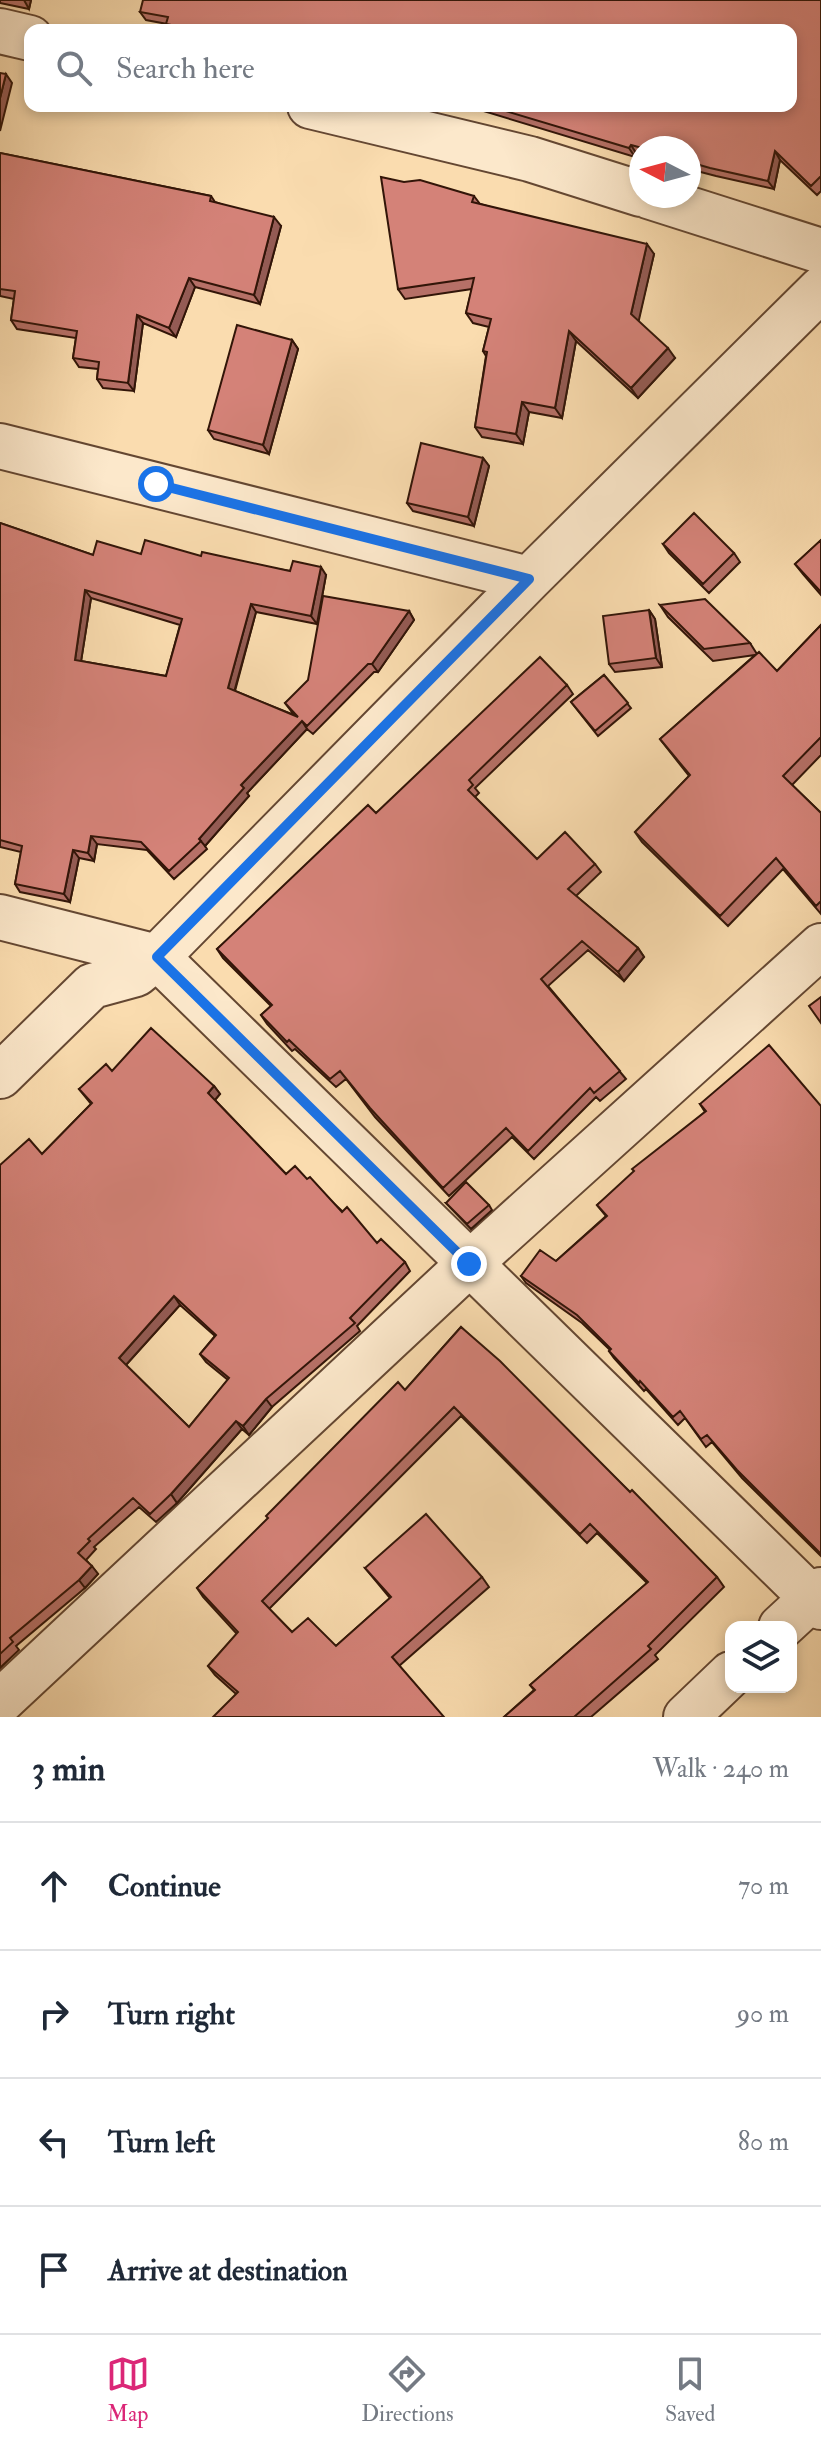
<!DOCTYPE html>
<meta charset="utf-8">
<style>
body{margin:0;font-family:"IM FELL Double Pica",serif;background:#f2f2f3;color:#1f2937}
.controls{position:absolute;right:24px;bottom:24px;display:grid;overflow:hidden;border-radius:16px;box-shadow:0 4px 12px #0003}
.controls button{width:72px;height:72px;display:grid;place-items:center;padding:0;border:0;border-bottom:2px solid #e0e1e3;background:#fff;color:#1f2937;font:40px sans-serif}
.compass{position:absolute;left:629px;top:136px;width:72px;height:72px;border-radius:50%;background:#fff;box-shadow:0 4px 12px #0003;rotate:276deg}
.stop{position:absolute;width:24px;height:24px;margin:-18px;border:6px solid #1a73e8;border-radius:50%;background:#fff}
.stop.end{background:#1a73e8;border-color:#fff;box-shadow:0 2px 8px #0008}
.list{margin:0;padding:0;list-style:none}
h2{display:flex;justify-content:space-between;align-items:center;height:104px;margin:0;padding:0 32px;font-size:34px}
h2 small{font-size:26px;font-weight:400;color:#747a83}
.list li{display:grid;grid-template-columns:52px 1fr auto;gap:24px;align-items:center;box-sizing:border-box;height:128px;padding:0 32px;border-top:2px solid #e0e1e3}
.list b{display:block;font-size:30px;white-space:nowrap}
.list em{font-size:26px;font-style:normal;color:#747a83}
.icon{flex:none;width:44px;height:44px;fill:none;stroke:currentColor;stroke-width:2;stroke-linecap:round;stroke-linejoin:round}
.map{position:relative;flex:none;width:821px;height:1717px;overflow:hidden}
.search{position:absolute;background:#fff;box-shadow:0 4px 12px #0003;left:24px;right:24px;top:24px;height:88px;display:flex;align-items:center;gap:20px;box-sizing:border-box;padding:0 28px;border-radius:16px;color:#747a83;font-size:30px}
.sheet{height:616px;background:#fff}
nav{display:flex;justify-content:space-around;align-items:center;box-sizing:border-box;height:112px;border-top:2px solid #e0e1e3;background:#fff;font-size:22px;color:#747a83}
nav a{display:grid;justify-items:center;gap:4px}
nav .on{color:#db2777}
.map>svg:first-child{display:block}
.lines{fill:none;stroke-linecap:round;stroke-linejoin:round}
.minor-casing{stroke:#644732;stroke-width:48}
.minor{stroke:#fce8cb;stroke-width:44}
.wall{fill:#b67067;stroke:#321508;stroke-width:2;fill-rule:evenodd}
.shaded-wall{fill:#945b54;stroke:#321508;stroke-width:2}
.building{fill:#d48278;stroke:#321508;stroke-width:2;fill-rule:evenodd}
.route{stroke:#1a73e8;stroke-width:10}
</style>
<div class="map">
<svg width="821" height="1717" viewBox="0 0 821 1717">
<rect width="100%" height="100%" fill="#fadcaf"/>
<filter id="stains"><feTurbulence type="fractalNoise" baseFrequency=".0025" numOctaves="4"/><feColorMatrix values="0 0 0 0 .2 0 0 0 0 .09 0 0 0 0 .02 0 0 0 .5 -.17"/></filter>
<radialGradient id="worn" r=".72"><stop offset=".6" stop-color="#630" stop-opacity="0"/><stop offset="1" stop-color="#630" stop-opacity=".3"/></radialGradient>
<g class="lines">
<g class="minor-casing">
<path id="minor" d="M0,31L30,38
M310,106L530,159L641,194
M648,196L821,251
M0,446L529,579
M0,917L157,957L529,579L821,289
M0,1076L92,986L136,974L157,957L821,1607
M781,1627L821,1590
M0,1702L469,1264L821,946
M686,1717L731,1674"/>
</g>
<use href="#minor" class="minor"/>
</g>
<path class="wall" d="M0,0H31L29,9L0,3Z
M821,0V191L817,195L780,160L774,189L716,176L689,169V148H641V154L636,153L635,157L467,106H791V30H171L167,24L146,20L140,12Z
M0,153L211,196L215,202L281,226L260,304L195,287L176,337L143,323L134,391L103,388L97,379L98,369L79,367L73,358L76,338L17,329L11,320L14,299L0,296Z
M474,196L480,204L654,254L638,321L675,358L638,398L576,341L562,418L529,412L523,444L482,437L475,427L486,356L483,351L489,327L473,323L466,313L472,289L405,299L398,289Z
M292,340L298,349L269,454L214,439L208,430Z
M483,458L489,466L474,526L413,511L407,503Z
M0,523L93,555L201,556L290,571L326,575L317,624L256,612L235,691L294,715L285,703L409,611L414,620L378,672H374L313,734L307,729L247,793L249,796L205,846L207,849L174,879L147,850L97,844L94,861L79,858L70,902L20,892L15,884L21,852L0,847ZM91,598L180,625L166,676L81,661Z
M821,540V595L803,574L795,564Z
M663,544L734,553L740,562L709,593L669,553Z
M660,605L750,643L757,654L777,671L821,625V755L792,785L821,813V914L783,869L728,926L642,842L635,832L689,776L660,739L755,655L713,661L668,617Z
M649,610L655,619L662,667L615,672L609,664Z
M604,675L631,708L598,736L571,702Z
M567,685L573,694L475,788L479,793L475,797L537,859L595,864L601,872L576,896L638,948L644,957L624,981L588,950L548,986L626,1079L600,1101L596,1097L534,1159L512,1137L449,1196L375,1117L346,1079L336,1087L295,1049L292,1051L267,1024L261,1015L271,1006L223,958L217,949L376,813Z
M112,1071L214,1086L220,1094L215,1100L286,1174L307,1179L377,1243L405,1262L410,1271L357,1326L360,1331L272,1407L249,1435L242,1429L177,1503L156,1522L139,1507L94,1547L96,1549L86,1560L98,1574L85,1588L16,1646L19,1650L0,1668V1165L42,1154L91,1104L79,1089ZM180,1305L215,1336L200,1354L206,1362L228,1380L189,1427L126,1365Z
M700,1104L821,1106V1556L742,1478L712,1442L706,1447L685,1418L678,1425L646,1389L644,1391L614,1358L609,1351L610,1350L582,1323L526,1283L521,1276L556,1261L606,1216L597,1205L705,1112Z
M446,1203L489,1205L492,1210L471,1229Z
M461,1327L717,1577L724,1587L655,1655L658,1659L591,1717H504L534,1690L530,1685L647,1583L597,1533L587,1543L461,1416L269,1609L292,1632L336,1646L390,1598L365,1568L482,1577L489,1587L399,1666L236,1694L215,1675L208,1666L237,1634L203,1597L197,1588L405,1390Z"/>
<path class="shaded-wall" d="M24,0H31L29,9Z
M6,74L12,83L0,131V98Z
M631,145L636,153L635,157L629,148Z
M775,151L780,160L774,189L768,181Z
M274,217L281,226L260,304L254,295Z
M647,244L654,254L638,324L631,314Z
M189,278L195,287L176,337L169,328Z
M137,315L143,323L134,391L128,383Z
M569,331L576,341L562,418L555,408Z
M292,340L298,349L269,454L263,445Z
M668,348L675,358L638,398L631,388Z
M522,402L529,412L523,444L516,434Z
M483,458L489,466L474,526L468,517Z
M321,567L326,575L317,624L311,616Z
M85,590L91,598L80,668L75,660Z
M251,604L256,612L233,696L228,688Z
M649,610L655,619L662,667L656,658Z
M409,611L414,620L378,672L372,664Z
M302,721L307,729L247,793L249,796L205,846L199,839L241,785Z
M91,836L97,844L94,861L88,853Z
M73,850L79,858L70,902L64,894Z
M638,948L644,957L624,981L618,972Z
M214,1086L220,1094L214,1101L208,1093Z
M174,1296L180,1305L125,1366L119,1358Z
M266,1399L272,1407L249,1435L243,1426Z
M236,1421L242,1429L177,1503L171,1494Z
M92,1566L98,1574L85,1588L79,1580Z"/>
<path class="building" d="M143,0H821V176L811,186L775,151L768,181L710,168L689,162V148H642L631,145L629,148L489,106H791V30H198L166,24L168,17L140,12Z
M0,73L6,74L0,98Z
M0,153L211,196L210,201L274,217L254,295L189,278L169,328L137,315L128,383L97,379L99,362L73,358L77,331L11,320L15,291L0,289Z
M381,177L404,182L420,180L474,196L472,202L647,244L631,314L668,348L631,388L569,331L555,408L522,402L516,434L475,427L487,352L483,351L491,319L466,313L474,278L398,289Z
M237,325L292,340L263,445L208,430Z
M421,443L483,458L468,517L407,503Z
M694,513L734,553L703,584L663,544Z
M0,523L93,555L97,541L141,554L145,540L201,556L202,552L290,571L293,561L321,567L311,616L251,604L228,688L298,717L285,703L308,680L323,596L409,611L372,664H368L307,726L302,721L241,785L244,788L199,839L201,841L169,871L141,842L91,836L88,853L73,850L64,894L15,884L22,846L0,840ZM85,590L182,619L166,676L75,660Z
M821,540V592L795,564Z
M705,599L750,643L704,649L660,605Z
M649,610L656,658L609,664L603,616Z
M821,625V737L783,776L821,813V901L816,906L776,858L720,916L635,832L690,775L660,739L759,652L777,671Z
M540,657L567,685L469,780L473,785L468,790L537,859L565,832L595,864L568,889L638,948L618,972L582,941L541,979L620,1071L594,1093L590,1088L528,1151L506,1128L443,1188L370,1108L340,1071L330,1079L289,1040L287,1042L261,1015L272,1005L217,949L368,805L376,813Z
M604,675L628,703L595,731L571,702Z
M821,997V1023L809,1006Z
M151,1028L214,1086L208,1093L286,1174L295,1166L307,1179L310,1177L342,1212L347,1207L377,1243L381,1239L405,1262L350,1318L355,1323L266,1399L243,1426L236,1421L171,1494L150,1514L133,1498L88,1539L90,1541L78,1553L92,1566L79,1580L10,1638L13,1642L0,1654V1165L29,1139L42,1154L92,1103L79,1089L106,1064L112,1071ZM174,1296L216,1335L200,1354L229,1378L189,1427L119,1358Z
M769,1045L821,1106V1554L737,1470L707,1435L701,1439L680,1411L673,1417L640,1381L639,1383L609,1351L611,1349L577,1315L521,1276L540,1250L556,1261L607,1216L597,1205L634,1171L632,1169L706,1111L700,1104Z
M466,1182L489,1205L467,1224L446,1203Z
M461,1327L500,1361L630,1492L632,1490L717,1577L648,1646L651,1649L574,1717H504L535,1690L530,1685L648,1582L590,1524L580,1534L454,1407L262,1601L292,1632L308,1618L336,1646L391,1597L365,1568L426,1514L482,1577L392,1657L444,1717H213L238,1692L208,1666L238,1632L197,1588L268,1518L266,1516L398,1382L405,1390Z"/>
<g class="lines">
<path class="route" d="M156,484L529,579L157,957L469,1264"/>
</g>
<rect width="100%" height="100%" filter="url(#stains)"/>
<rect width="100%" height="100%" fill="url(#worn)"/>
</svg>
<div class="controls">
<button><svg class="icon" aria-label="layers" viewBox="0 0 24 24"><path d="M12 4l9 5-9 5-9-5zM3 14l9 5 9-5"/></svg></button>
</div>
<svg class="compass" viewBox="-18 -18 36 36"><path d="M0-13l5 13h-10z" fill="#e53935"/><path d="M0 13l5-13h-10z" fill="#747a83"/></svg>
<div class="stop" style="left:156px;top:484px"></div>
<div class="stop end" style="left:469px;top:1264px"></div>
<div class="search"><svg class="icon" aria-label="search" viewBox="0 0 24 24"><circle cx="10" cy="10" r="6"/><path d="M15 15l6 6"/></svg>Search here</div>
</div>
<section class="sheet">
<h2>3 min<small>Walk · 240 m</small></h2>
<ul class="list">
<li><svg class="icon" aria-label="ahead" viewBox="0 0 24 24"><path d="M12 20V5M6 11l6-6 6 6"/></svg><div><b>Continue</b></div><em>70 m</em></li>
<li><svg class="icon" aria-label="right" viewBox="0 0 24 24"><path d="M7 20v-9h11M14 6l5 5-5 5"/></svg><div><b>Turn right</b></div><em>90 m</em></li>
<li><svg class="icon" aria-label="left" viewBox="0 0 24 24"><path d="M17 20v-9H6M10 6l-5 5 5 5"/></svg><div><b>Turn left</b></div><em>80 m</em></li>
<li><svg class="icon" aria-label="arrive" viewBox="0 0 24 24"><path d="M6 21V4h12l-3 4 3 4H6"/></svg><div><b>Arrive at destination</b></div></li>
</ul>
</section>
<nav>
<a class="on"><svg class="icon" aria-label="map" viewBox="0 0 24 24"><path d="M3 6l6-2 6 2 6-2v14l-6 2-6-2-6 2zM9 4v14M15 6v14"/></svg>Map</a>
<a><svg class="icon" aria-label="directions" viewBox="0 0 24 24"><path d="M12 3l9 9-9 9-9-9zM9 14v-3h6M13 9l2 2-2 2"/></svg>Directions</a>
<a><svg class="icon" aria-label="saved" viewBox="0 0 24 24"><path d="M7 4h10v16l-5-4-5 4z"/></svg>Saved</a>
</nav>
